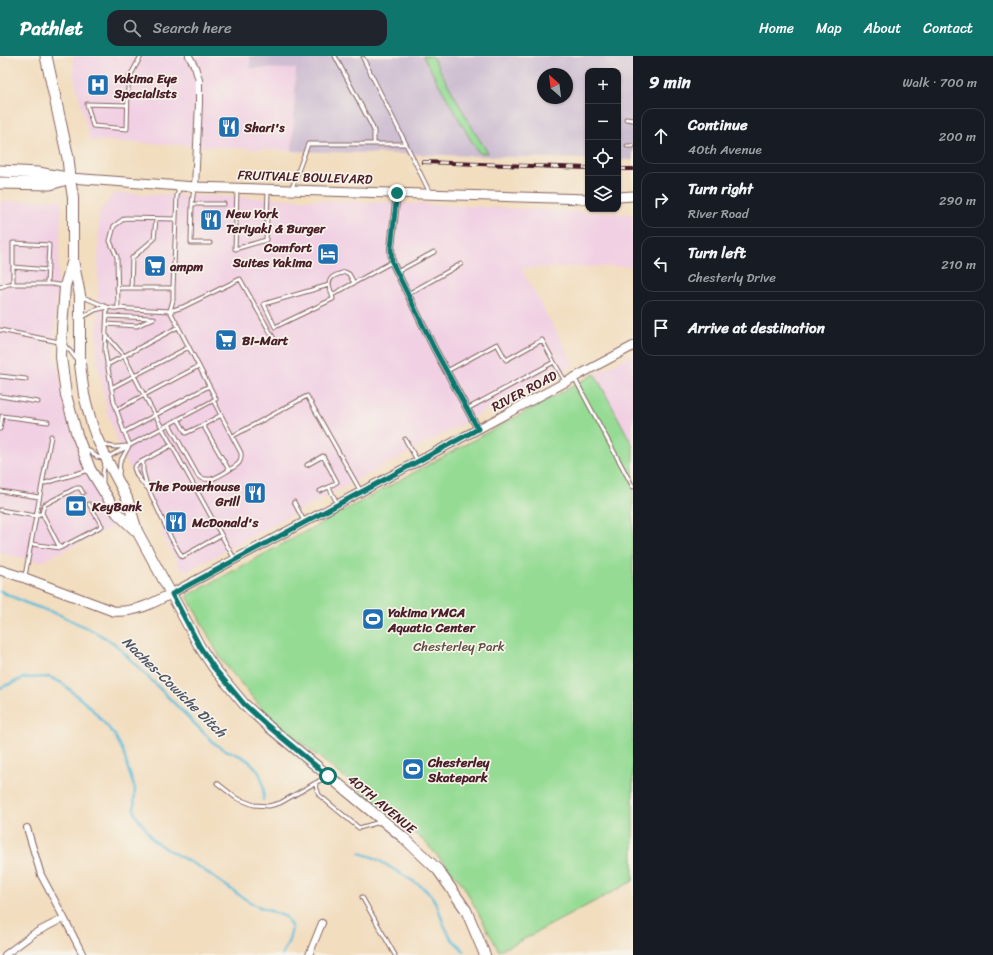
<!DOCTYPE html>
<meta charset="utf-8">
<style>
body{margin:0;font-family:Sriracha,sans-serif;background:#20242c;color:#f1f3f6}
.controls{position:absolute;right:12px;top:12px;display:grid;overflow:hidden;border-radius:8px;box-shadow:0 1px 3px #0004}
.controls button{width:36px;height:36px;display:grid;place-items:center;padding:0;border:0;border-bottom:1px solid #363941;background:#171b24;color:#f1f3f6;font:20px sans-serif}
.compass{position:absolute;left:537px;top:12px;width:36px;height:36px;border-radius:50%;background:#171b24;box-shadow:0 1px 3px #0004;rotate:332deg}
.stop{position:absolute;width:12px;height:12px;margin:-9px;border:3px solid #0f766e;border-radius:50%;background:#fff}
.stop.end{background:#0f766e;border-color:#fff;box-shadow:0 1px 4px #0008}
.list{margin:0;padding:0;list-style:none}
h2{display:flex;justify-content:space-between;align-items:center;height:52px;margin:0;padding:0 16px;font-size:17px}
h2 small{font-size:13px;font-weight:400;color:#9ea1a6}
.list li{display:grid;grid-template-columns:26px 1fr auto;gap:12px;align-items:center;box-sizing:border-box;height:56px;margin:0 8px 8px;padding:0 8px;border:1px solid #363941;border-radius:12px}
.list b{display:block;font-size:15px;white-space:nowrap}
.list p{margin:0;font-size:13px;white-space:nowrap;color:#9ea1a6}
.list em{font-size:13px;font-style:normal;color:#9ea1a6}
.icon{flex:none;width:22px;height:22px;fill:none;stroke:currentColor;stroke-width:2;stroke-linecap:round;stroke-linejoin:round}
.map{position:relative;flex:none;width:633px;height:899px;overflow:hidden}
header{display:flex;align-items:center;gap:24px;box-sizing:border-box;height:56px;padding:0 20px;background:#0f766e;color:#fff}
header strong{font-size:19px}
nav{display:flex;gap:22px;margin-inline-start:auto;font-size:14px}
.search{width:280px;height:36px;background:#20242c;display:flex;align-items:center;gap:10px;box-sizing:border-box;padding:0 14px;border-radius:12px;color:#9ea1a6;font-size:15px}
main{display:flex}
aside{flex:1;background:#171b24}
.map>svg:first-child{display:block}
.built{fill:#f1d0e3}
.industrial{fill:#cebed1;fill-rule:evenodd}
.green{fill:#95db94;stroke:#707d60}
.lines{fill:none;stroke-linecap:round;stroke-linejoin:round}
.stream{stroke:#5cbcda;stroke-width:2.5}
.service-casing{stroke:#85625f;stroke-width:5}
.minor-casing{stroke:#85625f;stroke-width:8}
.tertiary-casing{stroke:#85625f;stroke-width:10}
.secondary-casing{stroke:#85625f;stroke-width:11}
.primary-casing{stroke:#85625f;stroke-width:12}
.motorway-casing{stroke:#85625f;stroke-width:13}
.service{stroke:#fff;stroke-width:3}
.minor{stroke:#fff;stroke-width:6}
.tertiary{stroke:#fff;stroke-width:8}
.secondary{stroke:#fff;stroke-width:9}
.primary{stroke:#fff;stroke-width:10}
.motorway{stroke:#fff;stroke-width:11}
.rail-casing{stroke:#4a1f2b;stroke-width:4}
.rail{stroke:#f7f3e8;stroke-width:2.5;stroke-dasharray:8;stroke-linecap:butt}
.route{stroke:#0f766e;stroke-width:5}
.labels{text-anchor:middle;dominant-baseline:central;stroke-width:3.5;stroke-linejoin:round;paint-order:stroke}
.poi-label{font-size:13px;font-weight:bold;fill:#4a1f2b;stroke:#f7f3e8;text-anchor:start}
.street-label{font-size:13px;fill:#4a1f2b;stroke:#f7f3e8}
.park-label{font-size:13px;fill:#5d4e45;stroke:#f7f3e8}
.water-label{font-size:14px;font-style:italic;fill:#505668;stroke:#f7f3e8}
</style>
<header>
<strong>Pathlet</strong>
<div class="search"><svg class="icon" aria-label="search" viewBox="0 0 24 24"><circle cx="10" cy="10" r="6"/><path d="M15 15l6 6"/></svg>Search here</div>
<nav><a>Home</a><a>Map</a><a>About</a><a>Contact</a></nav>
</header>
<main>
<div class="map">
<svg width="633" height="899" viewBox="0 0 633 899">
<rect width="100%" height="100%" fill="#f7f3e8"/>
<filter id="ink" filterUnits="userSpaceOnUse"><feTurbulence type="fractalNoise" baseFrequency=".025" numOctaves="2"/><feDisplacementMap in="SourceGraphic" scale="8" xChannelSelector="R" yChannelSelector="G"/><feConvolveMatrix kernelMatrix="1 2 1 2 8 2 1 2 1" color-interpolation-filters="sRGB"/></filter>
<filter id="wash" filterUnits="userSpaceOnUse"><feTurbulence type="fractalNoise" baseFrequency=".012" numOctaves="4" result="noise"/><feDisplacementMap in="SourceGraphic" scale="16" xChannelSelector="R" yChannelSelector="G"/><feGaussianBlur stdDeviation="0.9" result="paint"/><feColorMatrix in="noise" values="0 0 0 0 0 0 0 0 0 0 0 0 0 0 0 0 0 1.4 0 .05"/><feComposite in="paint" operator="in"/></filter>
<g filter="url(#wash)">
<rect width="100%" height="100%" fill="#f2ddbf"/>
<path class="built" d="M73,0H250V12H296L292,95L90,84L74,21Z
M114,137L374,146L633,158V210L521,212L574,308L189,514H182L163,482L161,467L122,398L107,356L97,302L99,156Z
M62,143L54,293L66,355L86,413L118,468L41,506L0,497V146Z
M633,298V390L595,318Z"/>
<path class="industrial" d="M250,0H633V104H618V15H588V103L292,95L296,13L250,12ZM543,18H567V42H543Z"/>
<path class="green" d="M423,0H432L476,78L488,97H479L469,81Z
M595,318L633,390V825L524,883L499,895L462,827L424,785L279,669L259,649L222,605L187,540Z"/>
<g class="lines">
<path class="stream" d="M0,535L26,547L60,559L95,576L114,587L214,687C218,689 221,693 225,694C228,695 231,696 234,697C256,706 266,720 263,744
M0,632L24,622L49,621L62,627L90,651L114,678L123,695L128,713L135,733L134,754L136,760L145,771L149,778L154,785L168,794L199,811L245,843L257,850L286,861L292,872L289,884L282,899
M360,797L375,802L421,830L431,839L437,849L444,869L451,882L464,895"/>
</g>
</g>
<g filter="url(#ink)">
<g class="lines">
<g class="service-casing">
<path id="service" d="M335,0L372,70L374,75V88
M363,2L406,88
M127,49L87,48L93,70L127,73L128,32L129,22L141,0
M626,63L633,64
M627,90H633
M194,132L192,148L191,187H210
M292,132L308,88H406L430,137
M237,134L235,193L266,184L268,136
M192,148H224
M13,211L48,214
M397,216L434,196
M13,228V187L49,189L47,228
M329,229C329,219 338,219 345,216L349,218L354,227
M0,231L9,228H52L64,230
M117,232H173L176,163
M131,232L132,202L154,183L156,163
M173,232V244L170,255L183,251L240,223L274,283L278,286
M408,238L461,208
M332,239L333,243L275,271L264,248L329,229L332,239L392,206
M83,241L107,251L113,252L170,255L216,343L108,401
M107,251L105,295L114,346L124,376L130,389
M118,253L117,201L110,185L114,170L125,162L176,163L177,140L180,130
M107,260L152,262
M83,261L95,254L107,251
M106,268L137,270L154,262
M0,274L59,286
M106,279L124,300L144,339L234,502
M64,289L71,296L77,304
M107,309L178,271
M447,315L497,288L506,304L542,284L554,306
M0,320L26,323
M575,323L633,431
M111,332L189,291
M0,340L38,346
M467,353L554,306L565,325
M116,354L199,310
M178,363L186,377L203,369L229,414C237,409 242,408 241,397L213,344
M169,368L198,420C209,428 219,420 229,414
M203,369L221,359
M0,373L2,360L48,366
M124,376L209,330
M233,380L307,340L360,434
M405,383L417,404
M103,388C110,392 118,391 126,390
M86,392L97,401L103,402
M143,405V415L147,430L171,482L182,501L221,479
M307,409L323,400L337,426L329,431L337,447
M119,420L120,406L129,390
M42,428L89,414
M103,428V417L105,406
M146,431L137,420L134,412L137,408L172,389
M0,435L39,441
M320,435L329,431
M294,446L304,465
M0,454L36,460L42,457L60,492L102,470L89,448
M42,457L44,449L74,433L77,432H80L83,437
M31,488L60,492
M25,520L51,380
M217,727L236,742L254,749L269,750L280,747L326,721
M315,727L319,739L359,772L380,766
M362,841L395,899"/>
</g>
<g class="minor-casing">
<path id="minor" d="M189,0L195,11L199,24V47L195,131
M397,137L391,192L392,206L434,292L478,373
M27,772L41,819L64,862L83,899
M5,899L33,878L64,862
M309,899L322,867"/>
</g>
<g class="tertiary-casing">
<path id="tertiary" d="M172,537L633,290"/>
</g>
<g class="secondary-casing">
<path id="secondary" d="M70,122L195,131L588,143
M618,141L633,140
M0,514L25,522L113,555C135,557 154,547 172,537"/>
</g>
<g class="primary-casing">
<path id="primary" d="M70,122L73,142V204L80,239V308L84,339L92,369L96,380L106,402L127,442L137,475L200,591L214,612L244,648L268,670L404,782L438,814L466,854L485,899
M72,207L65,230L62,273L61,301L66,339L77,379L90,413L117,457L135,474"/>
</g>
<g class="motorway-casing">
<path id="motorway" d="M46,0L68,102L70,122
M0,115L38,117L67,122
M0,127L50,128L70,122"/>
</g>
<use href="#service" class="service"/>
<use href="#minor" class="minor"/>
<use href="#tertiary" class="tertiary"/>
<use href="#secondary" class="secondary"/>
<use href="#primary" class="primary"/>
<use href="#motorway" class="motorway"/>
<g class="rail-casing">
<path id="rail" d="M423,106L588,112
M618,113H633"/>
</g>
<use href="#rail" class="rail"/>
</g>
</g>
<g class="lines" filter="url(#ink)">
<path class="route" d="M328,720L268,670L244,648L214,612L200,591L172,538L478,373L434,292L392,206L391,192L397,137"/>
</g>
<defs>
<g id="hospital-square" transform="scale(1.15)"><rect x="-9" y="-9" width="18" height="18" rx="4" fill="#1f6fb2" stroke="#f7f3e8"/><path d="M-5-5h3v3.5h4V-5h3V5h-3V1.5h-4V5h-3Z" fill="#fff"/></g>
<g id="restaurant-square" transform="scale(1.15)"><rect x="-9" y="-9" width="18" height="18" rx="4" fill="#1f6fb2" stroke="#f7f3e8"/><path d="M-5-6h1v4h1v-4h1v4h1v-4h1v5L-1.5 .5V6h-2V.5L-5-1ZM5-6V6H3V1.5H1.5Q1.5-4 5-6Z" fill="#fff"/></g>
<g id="hotel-square" transform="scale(1.15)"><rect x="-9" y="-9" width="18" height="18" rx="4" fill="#1f6fb2" stroke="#f7f3e8"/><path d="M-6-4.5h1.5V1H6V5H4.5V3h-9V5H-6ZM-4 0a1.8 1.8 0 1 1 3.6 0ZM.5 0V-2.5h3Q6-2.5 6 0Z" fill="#fff"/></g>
<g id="supermarket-square" transform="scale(1.15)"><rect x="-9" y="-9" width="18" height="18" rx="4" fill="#1f6fb2" stroke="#f7f3e8"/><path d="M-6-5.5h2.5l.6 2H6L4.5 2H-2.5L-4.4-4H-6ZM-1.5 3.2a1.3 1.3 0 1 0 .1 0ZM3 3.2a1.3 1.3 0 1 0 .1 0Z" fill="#fff"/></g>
<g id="bank-square" transform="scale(1.15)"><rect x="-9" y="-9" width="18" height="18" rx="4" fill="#1f6fb2" stroke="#f7f3e8"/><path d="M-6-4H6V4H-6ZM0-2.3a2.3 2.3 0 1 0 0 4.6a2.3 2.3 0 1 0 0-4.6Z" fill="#fff"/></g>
<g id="stadium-square" transform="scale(1.15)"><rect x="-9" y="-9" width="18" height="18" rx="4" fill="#1f6fb2" stroke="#f7f3e8"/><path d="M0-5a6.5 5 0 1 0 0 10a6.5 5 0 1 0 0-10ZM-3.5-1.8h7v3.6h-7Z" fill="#fff"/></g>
</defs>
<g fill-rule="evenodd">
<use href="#hospital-square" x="98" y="29"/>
<use href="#restaurant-square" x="229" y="71"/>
<use href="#restaurant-square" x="211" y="164"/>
<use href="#hotel-square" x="328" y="198"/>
<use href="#supermarket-square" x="155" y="210"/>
<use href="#supermarket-square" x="226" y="284"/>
<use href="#restaurant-square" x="255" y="437"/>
<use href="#bank-square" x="76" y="450"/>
<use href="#restaurant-square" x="176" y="466"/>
<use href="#stadium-square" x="373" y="563"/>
<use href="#stadium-square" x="413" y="713"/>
</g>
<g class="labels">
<g class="poi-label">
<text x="114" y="22">Yakima Eye<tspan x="114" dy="15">Specialists</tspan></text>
<text x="244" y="71">Shari's</text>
<text x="226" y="157">New York<tspan x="226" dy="15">Teriyaki &amp; Burger</tspan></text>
<text x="312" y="191" text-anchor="end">Comfort<tspan x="312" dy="15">Suites Yakima</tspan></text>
<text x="170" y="210">ampm</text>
<text x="242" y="284">Bi-Mart</text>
<text x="240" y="430" text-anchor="end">The Powerhouse<tspan x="240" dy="15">Grill</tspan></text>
<text x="92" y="450">KeyBank</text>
<text x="192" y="466">McDonald's</text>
<text x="388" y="556">Yakima YMCA<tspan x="388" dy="15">Aquatic Center</tspan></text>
<text x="428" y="706">Chesterley<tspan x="428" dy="15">Skatepark</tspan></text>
</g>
<g class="street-label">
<text transform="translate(305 121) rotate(2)">FRUITVALE BOULEVARD</text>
<text transform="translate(524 335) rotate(-28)">RIVER ROAD</text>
<text transform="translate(382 748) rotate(40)">40TH AVENUE</text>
</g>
<g class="park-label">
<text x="459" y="590">Chesterley Park</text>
</g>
<g class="water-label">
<text transform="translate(174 631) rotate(44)">Naches-Cowiche Ditch</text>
</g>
</g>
</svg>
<div class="controls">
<button>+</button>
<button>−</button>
<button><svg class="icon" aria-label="locate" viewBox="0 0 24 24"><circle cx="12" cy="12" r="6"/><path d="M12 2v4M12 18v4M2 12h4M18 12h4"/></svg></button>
<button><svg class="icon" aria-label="layers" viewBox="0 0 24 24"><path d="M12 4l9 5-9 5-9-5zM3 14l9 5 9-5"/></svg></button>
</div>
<svg class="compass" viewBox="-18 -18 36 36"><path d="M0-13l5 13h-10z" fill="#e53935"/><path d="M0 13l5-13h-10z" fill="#9ea1a6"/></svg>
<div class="stop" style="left:328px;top:720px"></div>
<div class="stop end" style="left:397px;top:137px"></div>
</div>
<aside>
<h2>9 min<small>Walk · 700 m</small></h2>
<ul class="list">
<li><svg class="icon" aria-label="ahead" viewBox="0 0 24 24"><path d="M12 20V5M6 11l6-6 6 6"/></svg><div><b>Continue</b><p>40th Avenue</p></div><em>200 m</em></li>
<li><svg class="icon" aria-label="right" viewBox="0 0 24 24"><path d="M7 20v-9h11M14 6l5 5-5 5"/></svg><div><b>Turn right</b><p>River Road</p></div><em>290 m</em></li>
<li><svg class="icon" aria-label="left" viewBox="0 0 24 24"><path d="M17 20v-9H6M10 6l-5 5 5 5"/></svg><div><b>Turn left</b><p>Chesterly Drive</p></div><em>210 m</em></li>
<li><svg class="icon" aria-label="arrive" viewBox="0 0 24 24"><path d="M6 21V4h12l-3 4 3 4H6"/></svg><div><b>Arrive at destination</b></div></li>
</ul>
</aside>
</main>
